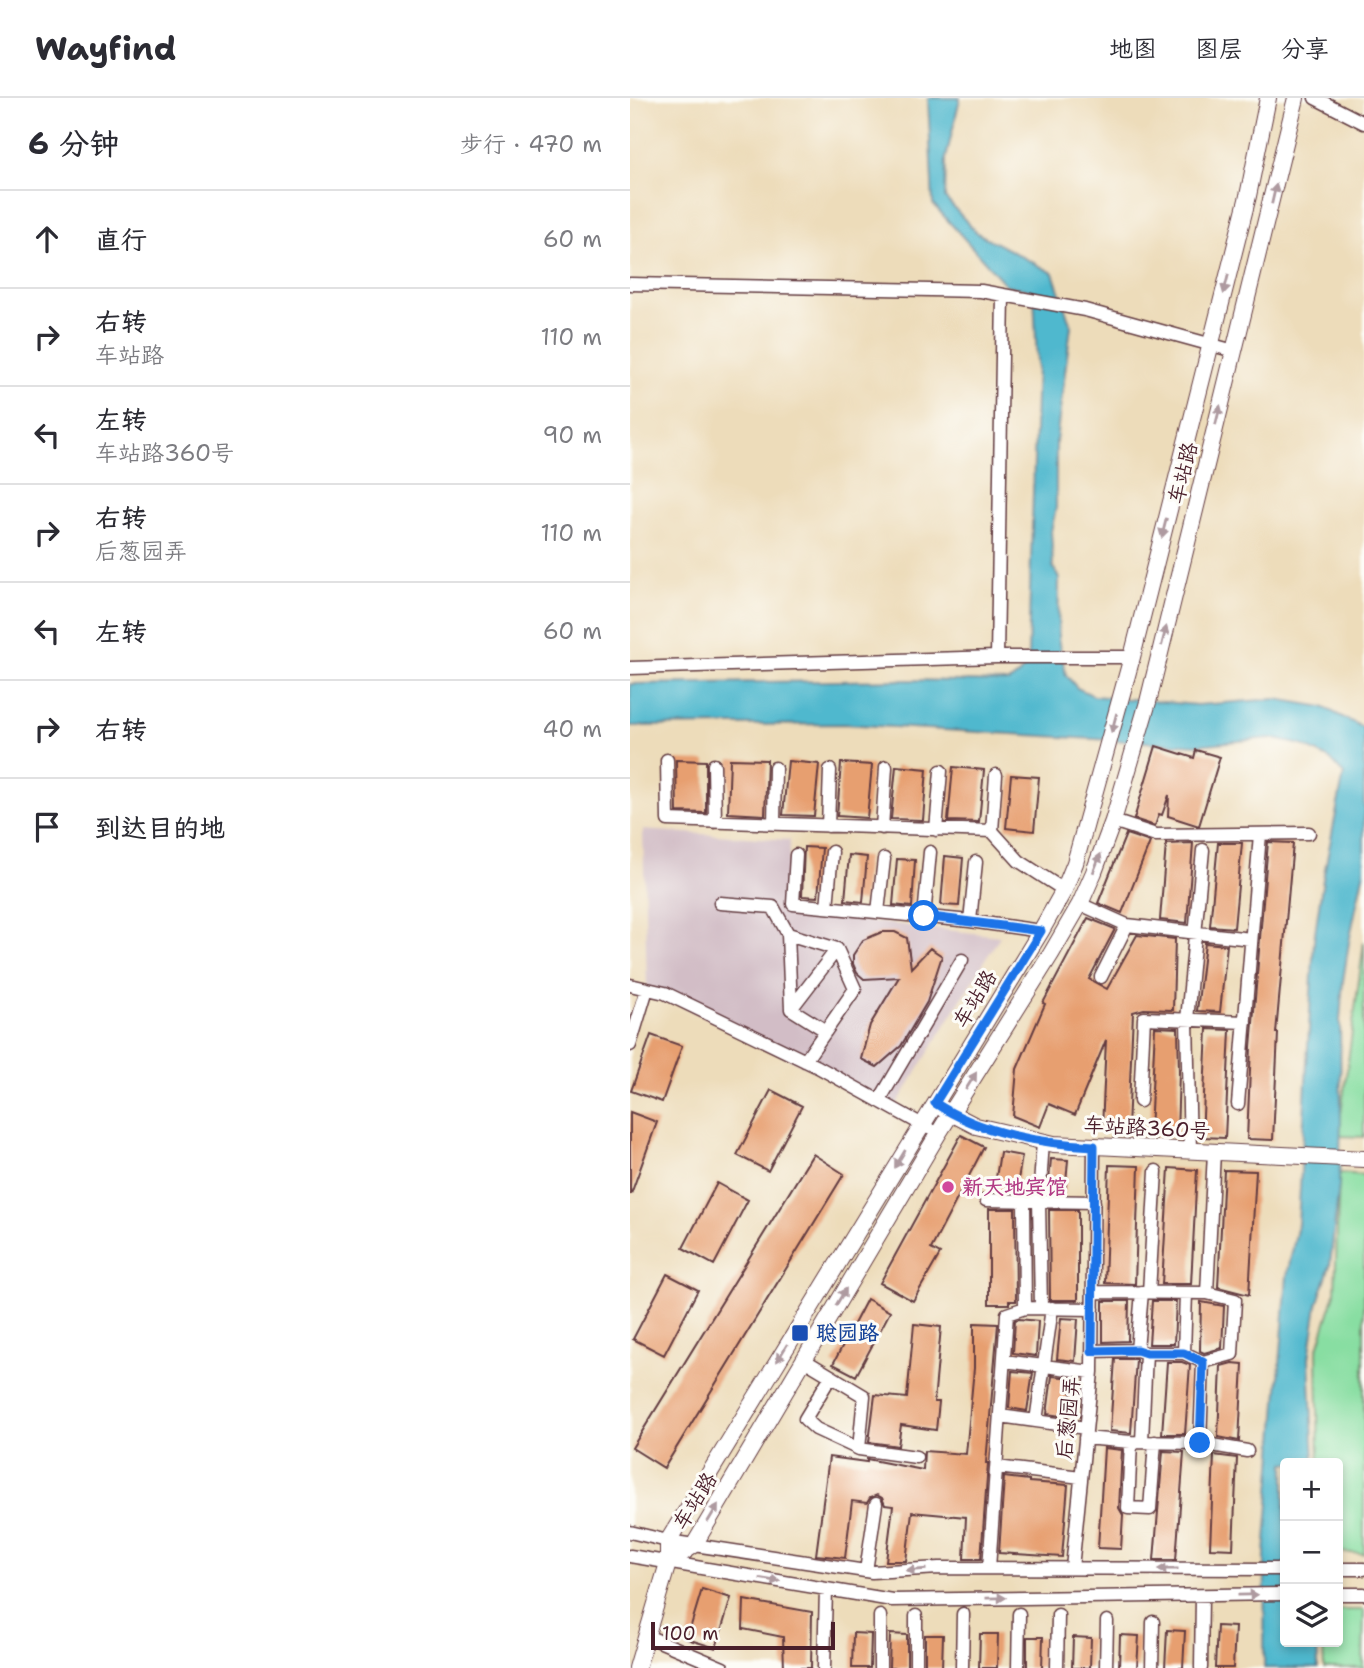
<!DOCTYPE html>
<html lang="zh">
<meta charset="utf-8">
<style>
body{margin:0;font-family:"Shantell Sans","LXGW WenKai TC",sans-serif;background:#f7f7f7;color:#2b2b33}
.controls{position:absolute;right:21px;bottom:21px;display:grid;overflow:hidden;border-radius:7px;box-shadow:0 4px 10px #0003}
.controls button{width:63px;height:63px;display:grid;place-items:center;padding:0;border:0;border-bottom:2px solid #e1e1e2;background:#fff;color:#2b2b33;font:35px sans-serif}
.scale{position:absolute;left:21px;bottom:18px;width:184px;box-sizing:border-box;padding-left:7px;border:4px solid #4a1f2b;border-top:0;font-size:19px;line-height:24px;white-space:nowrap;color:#4a1f2b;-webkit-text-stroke:5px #fdfcf7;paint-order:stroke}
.stop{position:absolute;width:21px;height:21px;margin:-16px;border:5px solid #1a73e8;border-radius:50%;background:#fff}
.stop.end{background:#1a73e8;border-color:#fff;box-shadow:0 2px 7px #0008}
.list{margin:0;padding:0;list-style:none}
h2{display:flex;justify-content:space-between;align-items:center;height:91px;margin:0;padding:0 28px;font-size:30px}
h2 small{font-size:23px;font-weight:400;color:#7c7c81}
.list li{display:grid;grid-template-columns:46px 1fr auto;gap:21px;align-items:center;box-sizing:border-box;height:98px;padding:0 28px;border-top:2px solid #e1e1e2}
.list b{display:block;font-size:26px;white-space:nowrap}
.list p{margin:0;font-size:23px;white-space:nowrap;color:#7c7c81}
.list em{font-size:23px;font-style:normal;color:#7c7c81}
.icon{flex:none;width:38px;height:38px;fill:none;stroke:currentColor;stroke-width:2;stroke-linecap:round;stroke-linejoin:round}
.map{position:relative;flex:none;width:734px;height:1570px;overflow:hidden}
header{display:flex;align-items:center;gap:42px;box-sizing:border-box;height:98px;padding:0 35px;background:#fff;border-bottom:2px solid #e1e1e2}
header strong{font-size:33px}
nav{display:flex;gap:38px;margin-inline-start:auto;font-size:24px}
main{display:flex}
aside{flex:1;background:#fff}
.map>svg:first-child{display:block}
.industrial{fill:#d2bdc6}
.green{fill:#88dea2;stroke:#697e66;stroke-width:2}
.water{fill:#50b8ce;stroke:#4d6c7c;stroke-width:2}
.building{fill:#e79f70}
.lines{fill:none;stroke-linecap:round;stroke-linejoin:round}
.minor-casing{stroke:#623b40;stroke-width:15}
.major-casing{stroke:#623b40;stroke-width:18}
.minor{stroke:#fff;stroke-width:12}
.major{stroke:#fff;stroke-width:16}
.oneway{fill:#ae9aa0}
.route{stroke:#1a73e8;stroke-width:9}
.hotel-dot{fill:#d1479c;stroke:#fdfcf7;stroke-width:2.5}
.transit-dot{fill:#1a4fb4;stroke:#fdfcf7;stroke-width:2.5}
.labels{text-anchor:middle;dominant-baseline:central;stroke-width:6;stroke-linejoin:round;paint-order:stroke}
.street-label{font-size:21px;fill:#4a1f2b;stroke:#fdfcf7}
.hotel-label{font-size:21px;font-weight:bold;fill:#b23c85;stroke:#fdfcf7;text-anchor:start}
.transit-label{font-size:21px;font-weight:bold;fill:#164399;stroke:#fdfcf7;text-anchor:start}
</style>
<header>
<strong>Wayfind</strong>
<nav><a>地图</a><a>图层</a><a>分享</a></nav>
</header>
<main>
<aside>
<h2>6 分钟<small>步行 · 470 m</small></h2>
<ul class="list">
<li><svg class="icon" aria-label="ahead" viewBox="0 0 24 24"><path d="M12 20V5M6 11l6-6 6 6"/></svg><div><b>直行</b></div><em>60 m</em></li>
<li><svg class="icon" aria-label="right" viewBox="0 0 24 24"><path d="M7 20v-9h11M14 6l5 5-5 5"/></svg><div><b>右转</b><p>车站路</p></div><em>110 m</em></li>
<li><svg class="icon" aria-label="left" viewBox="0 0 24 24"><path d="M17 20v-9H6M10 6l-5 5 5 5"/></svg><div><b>左转</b><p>车站路360号</p></div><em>90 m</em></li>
<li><svg class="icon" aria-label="right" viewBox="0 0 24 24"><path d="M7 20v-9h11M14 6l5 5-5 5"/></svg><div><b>右转</b><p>后葱园弄</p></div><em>110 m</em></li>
<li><svg class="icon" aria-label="left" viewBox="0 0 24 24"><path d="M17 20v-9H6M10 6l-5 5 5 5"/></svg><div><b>左转</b></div><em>60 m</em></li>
<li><svg class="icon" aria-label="right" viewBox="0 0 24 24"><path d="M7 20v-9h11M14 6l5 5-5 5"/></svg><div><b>右转</b></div><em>40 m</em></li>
<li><svg class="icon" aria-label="arrive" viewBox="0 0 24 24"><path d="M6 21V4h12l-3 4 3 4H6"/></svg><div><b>到达目的地</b></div></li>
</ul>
</aside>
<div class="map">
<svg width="734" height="1570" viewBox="0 0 734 1570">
<rect width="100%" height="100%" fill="#fdfcf7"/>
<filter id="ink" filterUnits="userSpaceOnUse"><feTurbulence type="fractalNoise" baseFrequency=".0143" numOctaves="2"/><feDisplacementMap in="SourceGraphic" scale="14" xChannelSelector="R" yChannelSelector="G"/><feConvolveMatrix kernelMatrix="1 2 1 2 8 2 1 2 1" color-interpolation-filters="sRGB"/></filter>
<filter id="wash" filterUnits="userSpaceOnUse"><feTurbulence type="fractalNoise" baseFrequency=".00686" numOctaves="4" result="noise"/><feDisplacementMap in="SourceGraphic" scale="28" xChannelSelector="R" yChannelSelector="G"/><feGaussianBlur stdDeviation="1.57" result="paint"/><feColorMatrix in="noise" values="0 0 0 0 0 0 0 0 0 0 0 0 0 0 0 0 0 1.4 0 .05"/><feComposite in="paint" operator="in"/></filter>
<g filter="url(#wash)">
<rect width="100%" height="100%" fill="#eddcba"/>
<path class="industrial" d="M13,732L160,742L157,814L370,838L264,1011L17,891Z"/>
<path class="green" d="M734,844V1039L708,1038Z
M709,1075L734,1077V1456L708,1454V1365H689L687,1253L705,1195Z
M708,1512H734L733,1570H694L693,1544H708Z"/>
<path class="water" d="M298,0H330L316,60L315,100L347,135L423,175L441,228L426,343V410L421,433L423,468L429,481L428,541L436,577L447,590L464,598L567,607L646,601L693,609L734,630V772L719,844L713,883L710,922L711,1024L709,1087L700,1167L687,1207L679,1260L684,1365H655V1544H687L688,1570H634L635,1456L657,1178L668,1126L684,842L693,781L714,676L700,661L672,647L640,640L566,647L213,626L0,628V586L278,582L378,584C391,577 395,571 398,557L407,266L404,193L376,187L303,106Z"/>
<g id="blocks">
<path class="building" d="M526,648L564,660L566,652L590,659L569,728L538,718L539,697L532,717L529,716L525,728L504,721Z
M100,661L137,662L135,717L98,715Z
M46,662L76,663V715L47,714Z
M158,663L189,666L184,718L153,717Z
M211,665L242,667L237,720L207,718Z
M266,668L297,671L293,722L261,721Z
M323,669L354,672L349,724L318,723Z
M381,677L409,679L404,733L376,730Z
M496,736L520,744L492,815L468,805Z
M638,744L663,745L646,935H648L643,1042L617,1041L621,949Z
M563,745L557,825L530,822L536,746Z
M588,745H612L604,830L580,828Z
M174,749L192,750L188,799L172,798Z
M219,757L237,759L233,804L215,802Z
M315,758L333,760L329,808L311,807Z
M267,761L285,762L282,809L263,807Z
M458,820L485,831L459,881L477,891L507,837L545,841L543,912L514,911L503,914L498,1031L472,1030L476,942L445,1017L419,1006L410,1029L383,1018L387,971L415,906L413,905Z
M252,834H265L277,840L281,870L300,850L312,858L297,904L271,948L247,969L231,961L240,927L269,879L234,881L227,875L223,866V857L233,842Z
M575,845L597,847L590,914L567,913Z
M525,929L548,930L549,974L547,1036L520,1034Z
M577,931L600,932L595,1040L572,1039Z
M21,937L52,948L32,1004L1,993Z
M141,992L172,1008L138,1073L107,1057Z
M0,1014L27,1024L1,1096H0Z
M331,1037L354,1049L301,1151L310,1156L283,1203L250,1185Z
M370,1054L392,1058L386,1094L364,1093Z
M183,1056L214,1076L34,1370L2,1350Z
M421,1061L438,1062L435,1095L418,1094Z
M479,1067L509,1068L505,1186L475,1185Z
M539,1070L567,1072L561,1186H532Z
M594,1072L626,1073L619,1197L588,1189Z
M87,1085L118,1102L84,1167L53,1150Z
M359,1111H385L386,1203H379V1206H359Z
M419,1112H448V1202H420Z
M37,1176L68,1192L34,1257L3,1241Z
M237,1201L260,1214L226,1278L203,1266Z
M473,1203H499L498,1243L473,1244Z
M522,1203H546L544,1246H519Z
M571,1204L594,1208L592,1250L574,1255L570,1253Z
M431,1220L448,1221L445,1263L427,1261Z
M389,1221L408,1223L406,1258L383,1255L385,1222Z
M344,1225L368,1226L356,1365H358L351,1461H334L336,1419L282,1414L276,1463H256L263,1408L255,1407L252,1400L247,1397L240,1400L237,1405L222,1403L215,1460L186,1457L199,1359L237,1364V1361L293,1372L294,1353L336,1356L344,1270Z
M284,1226L311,1229L304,1304H309L306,1332L271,1327L268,1348L239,1344L245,1297L277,1300Z
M485,1261H506L501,1335L480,1333Z
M537,1264H552L560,1267L555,1336H532Z
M602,1265L613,1266L609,1343L588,1339L591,1268Z
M382,1273L403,1275L397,1313L379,1310Z
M422,1278L443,1280L438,1319L417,1316Z
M474,1350L492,1352L489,1410L493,1417L491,1451L468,1450Z
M533,1353L554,1354L546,1462H524Z
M584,1357L607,1360L603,1451L580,1450Z
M374,1379L399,1382V1384L438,1387L432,1459L369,1455Z
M72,1491L101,1500L86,1550L57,1541Z
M114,1502L182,1514L181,1570H154L153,1539L113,1531Z
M587,1528L605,1529L603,1570H585Z
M537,1532L555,1533L553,1570H535Z
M223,1535L241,1536L240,1570H222Z
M260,1536L277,1537V1570H259Z
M350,1536H368L367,1570H349Z
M295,1537H313L312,1570H295Z
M490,1537L509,1538L507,1570H489Z
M397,1539H413L412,1570H397Z
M443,1539L461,1540L460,1570H442Z"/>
</g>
</g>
<g filter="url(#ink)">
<use href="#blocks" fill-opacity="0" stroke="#623b40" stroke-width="2"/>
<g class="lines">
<g class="minor-casing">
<path id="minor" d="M685,0L734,25
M0,186L351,193L455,212L604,253
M367,559L373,197
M0,570L367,559H502
M37,662L38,722L362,733L389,763L434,792
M84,667L85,724
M483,723L526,737L679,735
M144,726L145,670
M198,728L200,672
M252,730L256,669
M306,732L311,673
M362,733L366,677
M166,757L163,806L340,823L411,833
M90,805L143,809L158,836
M450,806L497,827L621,841
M197,809L202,754
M248,814L254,761
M294,819L300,754
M340,823L346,764
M471,879L497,827
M0,887L35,895L188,969L298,1030
M161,911L207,851L158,836L161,911L196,933
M0,947L17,891
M175,963L225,891L207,851
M249,1003L332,862
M510,1003L514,920L615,924
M608,1006L630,736
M560,1053L557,922L573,752
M356,1102L464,1104
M394,1103L395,1210
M463,1194L577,1195L584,1054
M519,1194L526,1073
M411,1210L409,1103L413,1043
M507,1252L512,1194
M462,1253L507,1252L516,1255H554L573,1264L602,1256L605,1202L577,1195
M554,1255L556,1195
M174,1262L234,1298L229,1351L286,1359
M374,1263L462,1274
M573,1264L570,1345L617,1353
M201,1278L175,1321L186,1331L229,1351
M370,1318L456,1330
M406,1323L422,1210
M455,1340L501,1344L570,1345
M512,1343L516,1255
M501,1344L498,1410L520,1411L525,1344
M367,1369L451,1379
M0,1434L38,1443L242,1474L309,1470L655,1471
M0,1458L262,1502L655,1496
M359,1470L377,1216L395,1210L463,1211
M442,1470L462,1274L464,1048
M708,1471H734
M236,1473L246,1406
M708,1496H734
M286,1518V1570
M17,1538L93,1570
M194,1570L196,1491
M250,1570V1518
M332,1570L333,1516
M388,1570L389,1516
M427,1570L428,1517
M476,1570L477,1523
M522,1570L523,1524
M571,1570L572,1498"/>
</g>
<g class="major-casing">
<path id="major" d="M313,1011L346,1028L424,1046L734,1061
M38,1465L64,1447L308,1036L421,856L450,806L464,774L483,723L518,604L666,0
M7,1570L38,1465V1443L411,833L434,792L445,765L502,559L618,98L638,0"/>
</g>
<use href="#minor" class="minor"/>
<use href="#major" class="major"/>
</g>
<defs><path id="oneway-solid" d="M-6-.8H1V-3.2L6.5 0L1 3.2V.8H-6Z" transform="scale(1.75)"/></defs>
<g class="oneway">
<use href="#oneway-solid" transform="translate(644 96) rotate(-77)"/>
<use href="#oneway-solid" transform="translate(596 186) rotate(104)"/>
<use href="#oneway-solid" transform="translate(588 317) rotate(-76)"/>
<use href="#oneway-solid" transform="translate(534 430) rotate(104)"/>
<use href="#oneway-solid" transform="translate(534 538) rotate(-76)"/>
<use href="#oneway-solid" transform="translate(484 625) rotate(105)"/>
<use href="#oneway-solid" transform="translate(467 765) rotate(-68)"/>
<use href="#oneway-solid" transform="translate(341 983) rotate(-58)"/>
<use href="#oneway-solid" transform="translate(270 1061) rotate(121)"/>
<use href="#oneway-solid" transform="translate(211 1199) rotate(-59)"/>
<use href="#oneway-solid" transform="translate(152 1255) rotate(121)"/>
<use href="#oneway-solid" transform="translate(83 1415) rotate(-59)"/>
<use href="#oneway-solid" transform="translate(538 1471) rotate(-180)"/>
<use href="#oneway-solid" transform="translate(286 1472) rotate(176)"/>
<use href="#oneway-solid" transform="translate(140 1482) rotate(9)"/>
<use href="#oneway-solid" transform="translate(618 1497) rotate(-1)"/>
<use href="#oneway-solid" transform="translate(366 1500) rotate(-1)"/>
</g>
</g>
<g class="lines" filter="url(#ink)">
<path class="route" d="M294,818L411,833L305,1005C352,1036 409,1045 464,1048L462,1253L507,1252L516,1255H554L573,1264L570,1345"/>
</g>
<circle class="hotel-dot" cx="318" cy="1089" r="7"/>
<rect class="transit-dot" x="161" y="1226" width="18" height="18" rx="3.5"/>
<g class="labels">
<g class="street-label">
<text transform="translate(553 375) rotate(-76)">车站路</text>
<text transform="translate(345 901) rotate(-59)">车站路</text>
<text transform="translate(517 1030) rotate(3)">车站路360号</text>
<text transform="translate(438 1320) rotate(-84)">后葱园弄</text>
<text transform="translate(65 1403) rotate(-58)">车站路</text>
</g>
<g class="hotel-label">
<text x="332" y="1089">新天地宾馆</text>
</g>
<g class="transit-label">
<text x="186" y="1235">聪园路</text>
</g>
</g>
</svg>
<div class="controls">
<button>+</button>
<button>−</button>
<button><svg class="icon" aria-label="layers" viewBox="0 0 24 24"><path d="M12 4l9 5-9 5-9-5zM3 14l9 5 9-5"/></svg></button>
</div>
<div class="scale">100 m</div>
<div class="stop" style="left:294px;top:818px"></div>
<div class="stop end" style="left:570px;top:1345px"></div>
</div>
</main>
